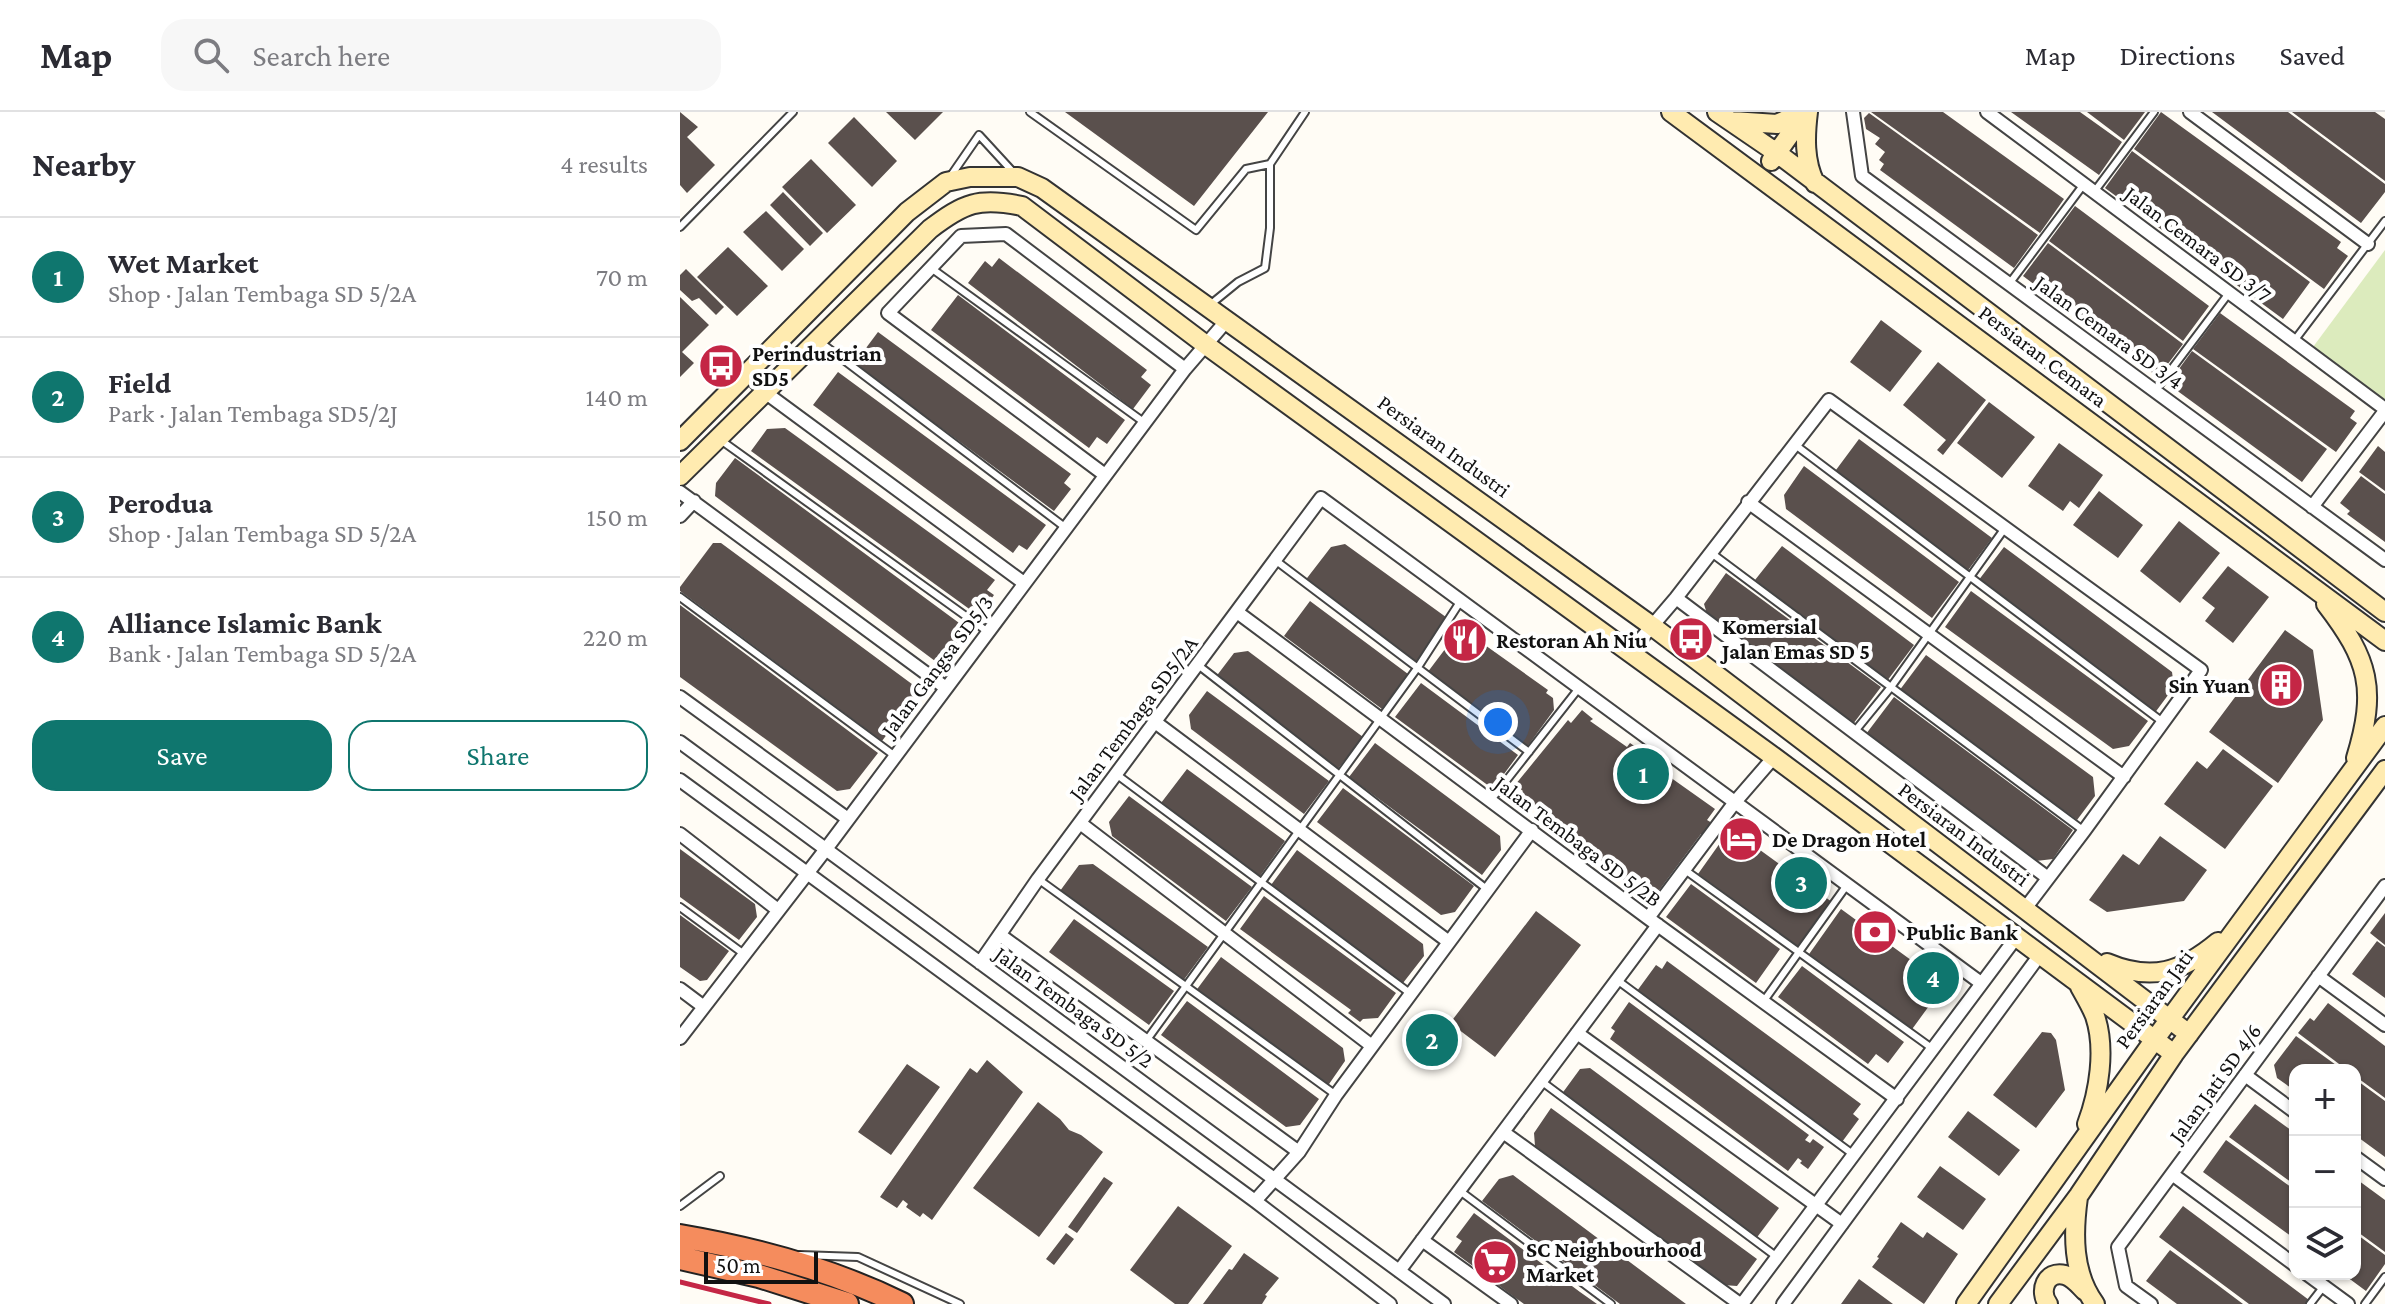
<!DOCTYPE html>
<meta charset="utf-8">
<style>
body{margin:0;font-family:"Crimson Pro",serif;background:#f7f7f7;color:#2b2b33}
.controls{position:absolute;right:24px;bottom:24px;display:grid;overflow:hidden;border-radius:16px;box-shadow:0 2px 6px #0004}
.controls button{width:72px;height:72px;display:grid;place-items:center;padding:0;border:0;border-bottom:2px solid #e1e1e2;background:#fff;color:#2b2b33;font:40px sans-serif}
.scale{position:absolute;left:24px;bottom:20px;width:114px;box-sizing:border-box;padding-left:8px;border:4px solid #111;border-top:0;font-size:22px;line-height:28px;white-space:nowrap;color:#111;-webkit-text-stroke:6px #fff;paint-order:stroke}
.you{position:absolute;left:818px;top:610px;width:28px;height:28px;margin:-20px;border:6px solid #fff;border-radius:50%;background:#1a73e8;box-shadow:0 0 0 12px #1a73e833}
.badge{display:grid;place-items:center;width:52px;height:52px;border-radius:50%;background:#0f766e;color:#fff;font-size:26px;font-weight:700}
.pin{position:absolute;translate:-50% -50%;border:4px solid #fff;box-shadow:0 2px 8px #0006}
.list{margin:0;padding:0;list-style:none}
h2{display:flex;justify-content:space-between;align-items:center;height:104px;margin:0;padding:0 32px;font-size:34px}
h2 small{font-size:26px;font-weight:400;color:#7c7c81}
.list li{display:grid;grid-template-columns:52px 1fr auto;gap:24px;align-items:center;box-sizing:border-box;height:120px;padding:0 32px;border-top:2px solid #e1e1e2}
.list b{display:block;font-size:30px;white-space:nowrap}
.list p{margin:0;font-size:26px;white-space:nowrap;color:#7c7c81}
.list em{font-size:26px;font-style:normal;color:#7c7c81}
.actions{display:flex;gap:16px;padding:24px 32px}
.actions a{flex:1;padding:18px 0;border:2px solid #0f766e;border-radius:24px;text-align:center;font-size:28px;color:#0f766e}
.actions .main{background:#0f766e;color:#fff}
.icon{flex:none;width:44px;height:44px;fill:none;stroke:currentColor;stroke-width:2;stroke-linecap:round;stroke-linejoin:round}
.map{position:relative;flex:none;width:1705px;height:1192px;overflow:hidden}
header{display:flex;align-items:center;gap:48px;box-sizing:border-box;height:112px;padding:0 40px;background:#fff;border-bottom:2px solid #e1e1e2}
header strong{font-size:38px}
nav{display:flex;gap:44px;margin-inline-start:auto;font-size:28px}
.search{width:560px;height:72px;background:#f7f7f7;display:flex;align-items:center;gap:20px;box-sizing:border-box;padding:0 28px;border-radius:24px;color:#7c7c81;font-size:30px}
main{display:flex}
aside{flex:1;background:#fff}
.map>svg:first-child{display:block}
.green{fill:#dcebbd}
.building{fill:#5a504d}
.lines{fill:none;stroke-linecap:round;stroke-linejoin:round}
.lane-casing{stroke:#444;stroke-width:10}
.street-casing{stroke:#444;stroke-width:16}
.secondary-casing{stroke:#333;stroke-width:22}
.highway-casing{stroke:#222;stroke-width:26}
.lane{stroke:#fff;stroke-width:6}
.street{stroke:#fff;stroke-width:12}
.secondary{stroke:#ffebb0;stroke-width:18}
.highway{stroke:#f58c5d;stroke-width:22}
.rail{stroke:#c42645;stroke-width:5}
.labels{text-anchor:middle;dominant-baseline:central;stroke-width:8;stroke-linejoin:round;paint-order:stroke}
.street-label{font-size:22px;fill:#111;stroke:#fff}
.poi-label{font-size:22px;font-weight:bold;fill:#111;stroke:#fff;text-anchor:start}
</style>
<header>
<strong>Map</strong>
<div class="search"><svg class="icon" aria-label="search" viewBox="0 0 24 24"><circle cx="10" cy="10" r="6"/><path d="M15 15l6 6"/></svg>Search here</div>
<nav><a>Map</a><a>Directions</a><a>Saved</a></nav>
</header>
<main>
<aside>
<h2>Nearby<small>4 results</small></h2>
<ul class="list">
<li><span class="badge">1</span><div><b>Wet Market</b><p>Shop · Jalan Tembaga SD 5/2A</p></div><em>70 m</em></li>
<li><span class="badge">2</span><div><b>Field</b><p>Park · Jalan Tembaga SD5/2J</p></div><em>140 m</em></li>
<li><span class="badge">3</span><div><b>Perodua</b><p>Shop · Jalan Tembaga SD 5/2A</p></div><em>150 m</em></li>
<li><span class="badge">4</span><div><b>Alliance Islamic Bank</b><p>Bank · Jalan Tembaga SD 5/2A</p></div><em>220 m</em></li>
</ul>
<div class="actions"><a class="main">Save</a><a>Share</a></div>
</aside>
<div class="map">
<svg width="1705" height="1192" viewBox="0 0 1705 1192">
<rect width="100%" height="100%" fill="#fffcf5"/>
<path class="green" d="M1705,138V288L1633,235Z"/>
<path class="building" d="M0,0L18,15L7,25L35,53L7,81L0,73Z
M206,0H263L235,28Z
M385,0H588L514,94Z
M1191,0H1263L1384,87L1360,121Z
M1331,0H1400L1442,30L1419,63Z
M1407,0H1465L1444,28Z
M1481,0L1661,130L1657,136L1668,144L1644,177L1454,37Z
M1532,0H1608L1705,72V80L1681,111Z
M1612,0H1695L1705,7V69Z
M1189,1L1358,123L1334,156L1200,58L1204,52L1199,48L1205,40L1195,32L1200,26L1186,17L1184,6Z
M174,5L217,49L192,75L148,31Z
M1452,39L1630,170L1603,207L1425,76Z
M131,47L176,93L147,121L102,75Z
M103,80L143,121L130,134L90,93Z
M1395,94L1529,194L1503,229L1369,129Z
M86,99L124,137L102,159L63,120Z
M1368,131L1503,232L1478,265L1343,164Z
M48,135L88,174L57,204L17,165Z
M319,146L467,258L461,265L471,273L453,297L288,171L305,149L312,155Z
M6,157L44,195L36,203L19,186L12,189L0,178V163Z
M278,183L445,308L427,332L417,325L409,336L251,218Z
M0,185L29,213L2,240L14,251L0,265Z
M1540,201L1675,299L1670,306L1677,311L1656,340L1513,237Z
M1201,208L1242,239L1210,280L1170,250Z
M198,220L391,362L384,371L391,377L374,399L174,252Z
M1512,239L1647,337L1622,370L1488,272Z
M1258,250L1306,288L1263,343L1257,338L1266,328L1223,293Z
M158,260L366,413L347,438L339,433L333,441L133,293Z
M1309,290L1355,325L1322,366L1277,331Z
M105,316L315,468L307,478L314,483L299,504L71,339L87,317Z
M1179,327L1312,426L1286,461L1153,362Z
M1379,331L1423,363L1399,396L1390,389L1383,399L1348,374Z
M1698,334L1705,340V379L1679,360Z
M55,346L290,519L270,546L255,549L35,384L36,371Z
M1124,354L1279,470L1252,506L1106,397L1104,383Z
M1681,364L1705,382V430L1667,402L1670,399L1660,391Z
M1419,379L1463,413L1438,446L1393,413Z
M1499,409L1540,441L1500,491L1460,459Z
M33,431H41L240,578L202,629L0,479V475Z
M665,432L770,508L736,553L624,470L651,435Z
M1102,434L1234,533L1207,569L1075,468Z
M1324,435L1492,560L1494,575L1474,602L1298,469Z
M1548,454L1589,485L1553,531L1525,509L1535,496L1522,486Z
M1046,461L1201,575L1173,612L1027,502L1024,492Z
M1291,479L1468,609L1449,634L1433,637L1265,515Z
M630,489L728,562L702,597L604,524Z
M0,493L198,641L170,677L157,679L0,565Z
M781,516L868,578L866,581L873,586L874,598L847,635L747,561Z
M1605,518L1633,538L1643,608L1598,671L1529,620Z
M568,539L683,625L657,658L535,566L554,541Z
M1246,543L1413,665L1415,684L1397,708L1219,579Z
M741,571L838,643L813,677L715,605Z
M527,579L649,669L624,702L511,617L509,603Z
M1214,585L1393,718L1373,747L1356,749L1186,622Z
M902,598L913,607L910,609L947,635L950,631L990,659L987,663L1035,697L1027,708L1032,711L1023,724L1021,722L977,781L973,779L967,787L845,690L842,694L835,688L843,679L835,673L888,608L891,611Z
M695,631L820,724L821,738L802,763L669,665Z
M1543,637L1593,674L1545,737L1484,692L1517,649L1527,657Z
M507,657L605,729L580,764L481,691Z
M663,676L794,774L775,800L761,803L637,710Z
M449,684L572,775L546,809L432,724L429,710Z
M1058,722L1152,790L1119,836L1018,762L1045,724Z
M1480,724L1527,758L1504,789L1427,800L1409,788L1443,742L1459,753Z
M0,737L75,792L77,805L59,828L0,785Z
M617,738L743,832L744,844L723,871L591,773Z
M413,752L528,835L503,869L380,779L399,753Z
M1011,772L1100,837L1076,871L986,805Z
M584,784L716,881L698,906L683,907L680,910L668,901L671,898L560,817Z
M1161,797L1257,867V883L1230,920L1127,845Z
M856,799L901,833L815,945L770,911Z
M1705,801V833L1690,821Z
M0,803L49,839L27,868L20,869L0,855Z
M394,807L494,879L469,913L369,840Z
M1697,829L1705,835V886L1672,862Z
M541,845L663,936L665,949L647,975L515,880Z
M987,849L1181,992L1173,1002L1179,1007L1162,1030L957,879L976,853L982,857Z
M1122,854L1224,930L1208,951L1196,942L1188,952L1098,885Z
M507,889L639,987L620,1013L606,1015L481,923Z
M949,890L1129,1023L1125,1028L1130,1031L1133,1027L1144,1035L1128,1057L1120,1051L1122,1049L1118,1046L1108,1059L930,927L935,919L931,916Z
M1648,891L1705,934V986L1675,964V958H1667L1618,921L1630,906L1634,909Z
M1362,920L1371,921L1376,928L1385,978L1356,1016L1313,983Z
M1616,924L1638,940L1663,958H1615V979L1611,976L1597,966L1594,953Z
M307,948L343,980L252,1108L243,1101L240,1105L226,1095L228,1092L223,1088L217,1096L200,1085L290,956L297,961Z
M227,952L260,975L211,1043L178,1020Z
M910,956L1099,1096L1075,1128L881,983L900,957Z
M1675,967L1705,989V1045L1675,1023Z
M358,990L380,1007L389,1018L401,1023L423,1040L359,1125L293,1076Z
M1575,992L1615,1021V1073L1549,1025Z
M871,996L1077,1147L1057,1174L1043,1173L855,1034L854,1021Z
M1288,999L1340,1038L1319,1064L1268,1025Z
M1546,1028L1615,1078V1127L1523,1060Z
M1260,1054L1306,1087L1283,1118L1237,1085Z
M833,1063L943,1145L1006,1192H940L802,1089L819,1067Z
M424,1065L433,1071L397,1121L388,1115Z
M1675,1066L1705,1088V1140L1675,1118Z
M498,1094L552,1134L508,1192H495L450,1158Z
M1503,1094L1629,1188L1626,1192H1569L1479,1125Z
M794,1101L900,1180L917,1192H844L829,1181L774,1140L782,1129L776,1125Z
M1221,1110L1243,1126L1247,1120L1278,1142L1244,1192L1192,1155L1199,1146L1197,1145Z
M386,1121L394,1127L374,1153L366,1147Z
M1675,1121L1705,1143V1152L1686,1179L1663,1162H1675Z
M1490,1138L1535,1171L1563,1192H1497L1466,1169Z
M564,1141L599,1166L585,1183L587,1184L582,1192H523L549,1157L552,1158Z
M1179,1167L1213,1192H1161Z"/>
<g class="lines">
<g class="lane-casing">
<path id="lane" d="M350,0L516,118L566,57L590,52
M270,65L299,23L333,60
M1414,80L1474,0
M0,115L113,0
M251,156L465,311
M1329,172L1404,72
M531,192L558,170L585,156L590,116V52L625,0
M1614,229L1705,109
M140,230L386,416
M1475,279L1549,181
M42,329L308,520
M1114,332L1484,611
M1030,440L1404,719
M595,448L849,640
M0,485L215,644
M518,553L808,778
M1175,619L1211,575L1325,416
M436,662L731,882
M811,688L899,576
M1005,758L1253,937
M358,767L656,983
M0,795L64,842
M937,868L1174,1043
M1083,890L1167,773
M466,929L738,555L780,490
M861,969L1097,1145
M780,1079L931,1192
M0,1094L40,1064
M120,1143L178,1145L280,1192
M1630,1192L1644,1174
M1685,1192L1705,1165"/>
</g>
<g class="street-casing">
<path id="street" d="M1173,0L1182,64L1705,448
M1307,0L1705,297
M1510,0L1688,132
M66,261L86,281L344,471
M425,363L208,201L281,124L326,122L505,257
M0,380L266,576
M1068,390L1444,665
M1632,395L1705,299
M0,404L14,389
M996,486L1368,766
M557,500L968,806L1217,987
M949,541L996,486L1149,288L1521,558L1404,719L1344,798
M0,585L168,707
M475,610L769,830
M0,630L764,1192
M0,668L575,1089L710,1192
M400,711L692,934
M0,722L98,798
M968,806L1055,690L1094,645
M320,823L619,1040
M300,851L358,767L641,386L1301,871
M1638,864L1705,913
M0,877L24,895
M897,921L1162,1112
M0,926L146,737L505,257L548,207
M1565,963L1615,1000
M823,1020L1060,1192
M1675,1045L1705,1067
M1492,1062L1615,1153
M575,1089L619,1040L656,983L852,718
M742,1128L831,1192
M719,1159L978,813
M1627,1162L1668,1192
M1062,1192L1335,827
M1103,1192L1359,844
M1471,1192L1446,1174L1438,1135L1705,774"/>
</g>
<g class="secondary-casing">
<path id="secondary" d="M991,0L1705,529
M1037,0L1097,41L1705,500
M1128,0C1125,24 1124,49 1135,71
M1052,9L1097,12L1123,0
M1091,49L1126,0
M0,329L227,100L266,70L290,65H338L362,76L972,514L1509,922
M0,364L250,117C284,91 299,85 342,94L526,233L1094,645L1494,942
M1646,492C1689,548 1697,577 1676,646
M1427,851C1472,870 1502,860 1538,830
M1400,875C1405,884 1411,894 1415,904C1426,937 1419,980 1407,1012
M1398,1085C1393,1121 1392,1161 1415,1192
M1286,1192L1475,927L1705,614
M1318,1192L1399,1083L1494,942L1705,658
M1368,1192C1359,1180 1365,1158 1385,1163C1393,1165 1399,1173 1405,1179"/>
</g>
<g class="highway-casing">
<path id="highway" d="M0,1124C76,1137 153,1158 222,1192
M0,1146L79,1164L167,1192"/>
</g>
<use href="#lane" class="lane"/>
<use href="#street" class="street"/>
<use href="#secondary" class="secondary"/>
<use href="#highway" class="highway"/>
<path class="rail" d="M0,1170L89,1192"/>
</g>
<defs>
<g id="bus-disc" transform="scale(2.3)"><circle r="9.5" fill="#c42645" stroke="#fff"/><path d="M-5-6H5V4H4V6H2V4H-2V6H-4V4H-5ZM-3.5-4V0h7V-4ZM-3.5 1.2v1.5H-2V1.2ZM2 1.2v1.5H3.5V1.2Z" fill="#fff"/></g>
<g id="restaurant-disc" transform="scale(2.3)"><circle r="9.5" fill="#c42645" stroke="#fff"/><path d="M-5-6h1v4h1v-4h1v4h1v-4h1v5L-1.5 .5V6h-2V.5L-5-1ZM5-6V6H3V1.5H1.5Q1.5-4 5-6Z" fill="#fff"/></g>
<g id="building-disc" transform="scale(2.3)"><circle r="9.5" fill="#c42645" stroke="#fff"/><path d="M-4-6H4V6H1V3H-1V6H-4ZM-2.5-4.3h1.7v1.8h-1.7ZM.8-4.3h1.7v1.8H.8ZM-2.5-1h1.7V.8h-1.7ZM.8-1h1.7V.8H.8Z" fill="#fff"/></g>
<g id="hotel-disc" transform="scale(2.3)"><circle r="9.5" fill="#c42645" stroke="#fff"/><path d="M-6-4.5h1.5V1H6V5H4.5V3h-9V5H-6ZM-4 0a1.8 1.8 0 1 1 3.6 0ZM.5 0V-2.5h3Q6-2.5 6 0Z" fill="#fff"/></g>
<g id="bank-disc" transform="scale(2.3)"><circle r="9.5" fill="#c42645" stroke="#fff"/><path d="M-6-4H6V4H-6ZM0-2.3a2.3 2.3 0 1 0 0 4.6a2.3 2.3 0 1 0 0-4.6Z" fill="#fff"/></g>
<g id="supermarket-disc" transform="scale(2.3)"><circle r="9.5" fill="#c42645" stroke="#fff"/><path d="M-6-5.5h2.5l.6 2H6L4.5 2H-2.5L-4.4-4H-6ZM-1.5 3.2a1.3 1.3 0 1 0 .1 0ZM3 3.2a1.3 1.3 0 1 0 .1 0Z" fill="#fff"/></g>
</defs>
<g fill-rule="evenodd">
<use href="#bus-disc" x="41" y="254"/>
<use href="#bus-disc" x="1011" y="527"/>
<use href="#restaurant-disc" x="785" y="528"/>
<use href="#building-disc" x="1601" y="573"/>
<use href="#hotel-disc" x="1061" y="727"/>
<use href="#bank-disc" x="1195" y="820"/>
<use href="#supermarket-disc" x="815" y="1150"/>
</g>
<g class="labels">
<g class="street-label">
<text transform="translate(1518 132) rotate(37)">Jalan Cemara SD 3/7</text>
<text transform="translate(1429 220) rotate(36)">Jalan Cemara SD 3/4</text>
<text transform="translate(1363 244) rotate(37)">Persiaran Cemara</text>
<text transform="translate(764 334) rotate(36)">Persiaran Industri</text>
<text transform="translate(257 554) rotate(-53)">Jalan Gangsa SD5/3</text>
<text transform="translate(453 606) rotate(-53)">Jalan Tembaga SD5/2A</text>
<text transform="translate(1284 722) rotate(37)">Persiaran Industri</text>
<text transform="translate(898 729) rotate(37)">Jalan Tembaga SD 5/2B</text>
<text transform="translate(1474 887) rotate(-54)">Persiaran Jati</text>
<text transform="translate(394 895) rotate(36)">Jalan Tembaga SD 5/2</text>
<text transform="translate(1535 971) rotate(-54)">Jalan Jati SD 4/6</text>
</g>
<g class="poi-label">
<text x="72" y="241">Perindustrian<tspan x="72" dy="25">SD5</tspan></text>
<text x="1042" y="514">Komersial<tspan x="1042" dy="25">Jalan Emas SD 5</tspan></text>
<text x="816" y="528">Restoran Ah Niu</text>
<text x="1570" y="573" text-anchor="end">Sin Yuan</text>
<text x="1092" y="727">De Dragon Hotel</text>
<text x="1226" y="820">Public Bank</text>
<text x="846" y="1137">SC Neighbourhood<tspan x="846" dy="25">Market</tspan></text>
</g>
</g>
</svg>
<div class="controls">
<button>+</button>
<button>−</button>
<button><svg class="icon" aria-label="layers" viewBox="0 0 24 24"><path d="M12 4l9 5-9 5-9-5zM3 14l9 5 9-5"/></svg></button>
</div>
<div class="scale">50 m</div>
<div class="you"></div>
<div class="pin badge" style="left:963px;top:662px">1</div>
<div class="pin badge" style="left:752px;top:928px">2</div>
<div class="pin badge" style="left:1121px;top:771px">3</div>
<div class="pin badge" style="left:1253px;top:866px">4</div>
</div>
</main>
